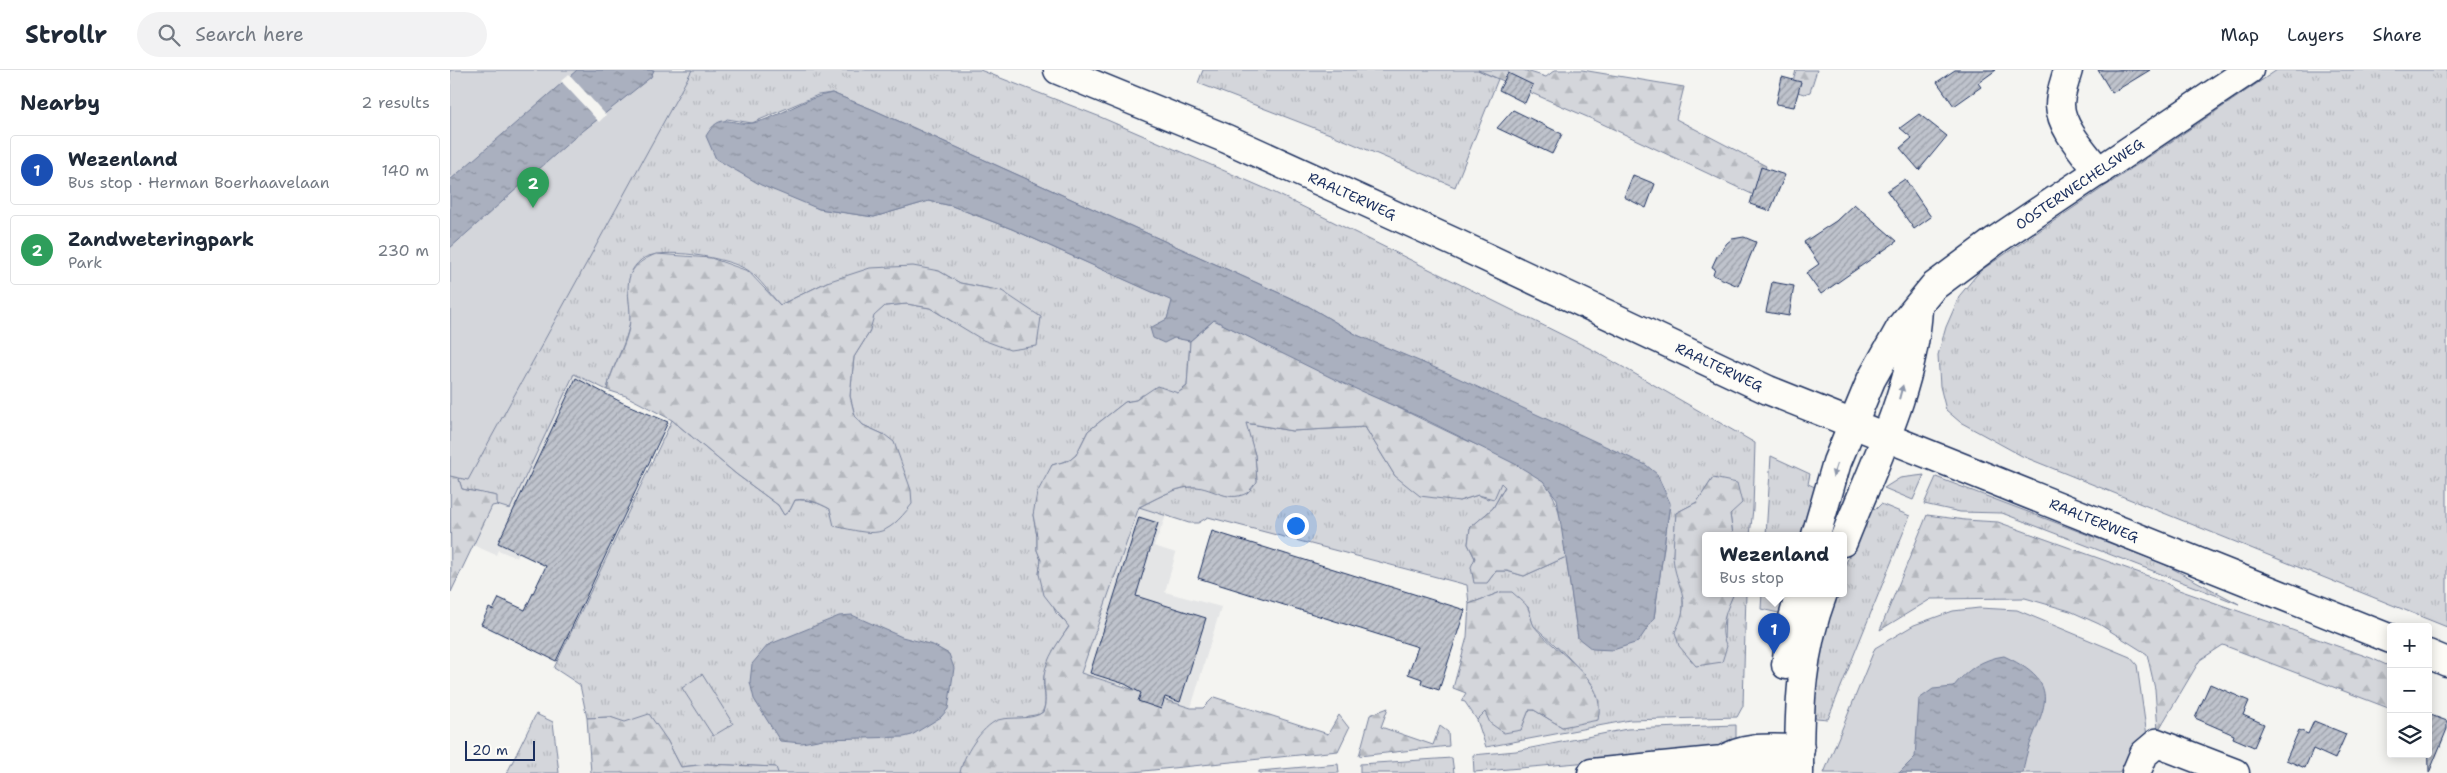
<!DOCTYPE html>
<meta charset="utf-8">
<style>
body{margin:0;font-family:"Shantell Sans",sans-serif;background:#f2f2f3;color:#1f2937}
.controls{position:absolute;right:15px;bottom:15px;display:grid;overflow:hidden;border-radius:5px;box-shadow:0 2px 12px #0003}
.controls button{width:45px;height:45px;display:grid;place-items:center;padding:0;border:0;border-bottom:1px solid #e0e1e3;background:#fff;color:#1f2937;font:25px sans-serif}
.scale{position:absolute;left:15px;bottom:12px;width:70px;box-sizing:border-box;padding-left:5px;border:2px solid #1b2f5e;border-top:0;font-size:14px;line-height:18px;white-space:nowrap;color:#1b2f5e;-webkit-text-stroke:4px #fdfcf7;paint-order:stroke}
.you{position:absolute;left:845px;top:455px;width:18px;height:18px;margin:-12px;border:4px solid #fff;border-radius:50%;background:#1a73e8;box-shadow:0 0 0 8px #1a73e833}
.badge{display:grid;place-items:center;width:32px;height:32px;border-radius:50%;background:#db2777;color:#fff;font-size:16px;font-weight:700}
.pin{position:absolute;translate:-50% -41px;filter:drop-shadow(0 1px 2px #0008)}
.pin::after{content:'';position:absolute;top:26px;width:18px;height:15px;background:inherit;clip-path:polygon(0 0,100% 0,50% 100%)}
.popup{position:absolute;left:1252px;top:462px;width:145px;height:65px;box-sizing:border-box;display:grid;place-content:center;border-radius:5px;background:#fff;filter:drop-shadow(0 1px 4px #0005);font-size:16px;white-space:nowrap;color:#747a83}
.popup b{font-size:19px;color:#1f2937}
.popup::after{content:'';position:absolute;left:50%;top:100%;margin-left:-10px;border:10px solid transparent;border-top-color:#fff}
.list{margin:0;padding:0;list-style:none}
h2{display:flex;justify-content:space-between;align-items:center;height:65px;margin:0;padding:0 20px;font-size:21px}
h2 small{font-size:16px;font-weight:400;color:#747a83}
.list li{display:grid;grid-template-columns:32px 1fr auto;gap:15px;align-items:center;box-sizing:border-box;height:70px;margin:0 10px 10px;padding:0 10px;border:1px solid #e0e1e3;border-radius:5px}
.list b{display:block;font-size:19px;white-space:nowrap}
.list p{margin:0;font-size:16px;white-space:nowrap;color:#747a83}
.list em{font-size:16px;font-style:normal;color:#747a83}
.icon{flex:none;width:28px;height:28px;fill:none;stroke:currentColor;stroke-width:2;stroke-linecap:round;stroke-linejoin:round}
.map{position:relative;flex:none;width:1997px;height:703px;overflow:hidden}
header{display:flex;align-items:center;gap:30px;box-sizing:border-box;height:70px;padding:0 25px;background:#fff;border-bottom:1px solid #e0e1e3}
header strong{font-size:24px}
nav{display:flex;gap:28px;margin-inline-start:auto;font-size:18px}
.search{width:350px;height:45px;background:#f2f2f3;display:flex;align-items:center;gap:12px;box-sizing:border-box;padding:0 18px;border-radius:28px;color:#747a83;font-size:19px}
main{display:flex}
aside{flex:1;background:#fff}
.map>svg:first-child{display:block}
.built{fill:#e4e5e6}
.grass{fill:url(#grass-tufts);stroke:#78829c}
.forest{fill:url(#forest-firs);stroke:#78829c}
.park{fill:#d4d6db;stroke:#78829c}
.water{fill:url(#water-ripples);stroke:#717c98}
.pier{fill:#f4f4f1}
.building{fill:url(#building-hatch);stroke:#1b2f5e}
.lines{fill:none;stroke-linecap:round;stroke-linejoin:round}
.street-casing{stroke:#1b2f5e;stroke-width:31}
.secondary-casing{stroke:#1b2f5e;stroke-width:31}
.street{stroke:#fdfcf7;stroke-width:28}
.secondary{stroke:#fdfcf7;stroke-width:28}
.oneway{fill:#8c96aa}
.labels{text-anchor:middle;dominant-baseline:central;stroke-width:4.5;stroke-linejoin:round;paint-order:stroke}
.street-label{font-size:14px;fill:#1b2f5e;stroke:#fdfcf7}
</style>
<header>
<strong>Strollr</strong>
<div class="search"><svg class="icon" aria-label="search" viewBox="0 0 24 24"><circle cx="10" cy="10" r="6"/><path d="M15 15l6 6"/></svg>Search here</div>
<nav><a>Map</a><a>Layers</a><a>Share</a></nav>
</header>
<main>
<aside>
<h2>Nearby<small>2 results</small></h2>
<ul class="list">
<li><span class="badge" style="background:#1a4fb4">1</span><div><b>Wezenland</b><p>Bus stop · Herman Boerhaavelaan</p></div><em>140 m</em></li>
<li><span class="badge" style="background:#2e9e5b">2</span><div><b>Zandweteringpark</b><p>Park</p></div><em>230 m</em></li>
</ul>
</aside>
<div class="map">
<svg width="1997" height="703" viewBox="0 0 1997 703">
<defs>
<pattern id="grass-tufts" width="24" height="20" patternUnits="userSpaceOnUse" patternTransform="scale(1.25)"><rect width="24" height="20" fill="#d4d6db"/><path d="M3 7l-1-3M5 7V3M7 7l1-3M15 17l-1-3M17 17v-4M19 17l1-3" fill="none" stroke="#b5b8be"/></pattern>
<pattern id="forest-firs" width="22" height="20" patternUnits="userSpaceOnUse" patternTransform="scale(1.25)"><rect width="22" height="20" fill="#d4d6db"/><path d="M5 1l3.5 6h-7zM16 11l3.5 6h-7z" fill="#b5b8be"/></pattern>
<pattern id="water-ripples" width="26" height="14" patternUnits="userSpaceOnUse" patternTransform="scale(1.25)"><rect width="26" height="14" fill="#aab0bf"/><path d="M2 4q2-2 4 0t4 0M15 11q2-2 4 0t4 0" fill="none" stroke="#8a909e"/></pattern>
<pattern id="building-hatch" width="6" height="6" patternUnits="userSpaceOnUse" patternTransform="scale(1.25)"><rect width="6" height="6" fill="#bfc3cc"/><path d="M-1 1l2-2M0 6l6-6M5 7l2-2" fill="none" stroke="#9a9fa9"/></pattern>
</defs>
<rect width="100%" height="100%" fill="#f4f4f1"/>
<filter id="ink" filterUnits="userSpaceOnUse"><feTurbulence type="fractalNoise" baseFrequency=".02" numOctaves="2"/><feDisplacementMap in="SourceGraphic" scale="10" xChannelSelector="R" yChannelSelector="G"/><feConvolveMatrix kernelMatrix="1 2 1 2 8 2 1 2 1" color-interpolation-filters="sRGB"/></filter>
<g filter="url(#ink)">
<path class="built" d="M124,304L147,315L67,488L48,480L46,485L23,475L42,436L47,435L60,439Z
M689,437L716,446L704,476L726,483L715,522L771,537L741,638L631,603Z"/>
<path class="grass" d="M234,0H530L648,46L821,121L1145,281L1305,373L1303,439L1300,465H1283L1280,444L1263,408L1247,432L1226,443L1223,486L1233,523V547L1274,570L1275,543L1284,523H1296L1293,636L1287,647L1180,650L1036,677L1027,650L1035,642L1071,660L1079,640H1084L1112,657L1125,654L1144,616L1117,586L1083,555L1078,537L1051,522L1019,534L1017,515L758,447L748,453H739L689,437C704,430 723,418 740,417C770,414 781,443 807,411L805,385L795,353L842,361L915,357L945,406L1009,431L1028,425L1038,429L1051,413L1055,416L1043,438L1020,458L1018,474L1037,513L1046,501H1057L1074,506L1116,487L1128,568L1204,548L1220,434L907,265L858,236L424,40L382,23L368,25L302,53L277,49L257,66L266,88L369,139L424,147L479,131L502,136L562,159L723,231L717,249L724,267L740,271L737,316L728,323L692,325L686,330L675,332L638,361L626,385L620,390L602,395L583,445L587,466V480L591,490L589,504L606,543L619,556C609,572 599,587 594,606C591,619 600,630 591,644L579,646L525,671L510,703H328L325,697L257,694L231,697L217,670L160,647L137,648L130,615L104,598L222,350L286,404L328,435L334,445L340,440L345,430C358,429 369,433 380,439L435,365L413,355L405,346L400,326L404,287L419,263L423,246L435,236L457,234L480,238L506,254L552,221L510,213L489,201L377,212L330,235C320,224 310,209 299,201C281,188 209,175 191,190C170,207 182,231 180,251C177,275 161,296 157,320L124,304L60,439L47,435L46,426L12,419L3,390L0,232Z
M753,0H1028L1048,9L1005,117L880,64L748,13Z
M1827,0H1997V557L1572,386L1510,352L1496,340L1490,316L1488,285L1496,257L1510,225L1530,201Z
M1321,386L1360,404L1358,414L1365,417L1353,465H1316Z
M1474,405L1463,430L1434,418L1450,408Z
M1486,407L1712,493L1789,534L1552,443L1510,442L1474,434Z
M1431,434L1460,446L1378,649L1355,647L1383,523H1393V500L1420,437L1426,439Z
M1312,523H1338L1333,544L1311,539Z
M86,644L103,652L109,703H57Z
M1286,655V674L1266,681L1024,702L1023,685L1066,681L1177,659Z
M1002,688L1004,703H910V694Z
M888,694L889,703H809V701Z"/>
<path class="forest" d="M1028,0H1073L1096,7L1105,0H1132L1234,17L1226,49L1316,96L1306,126L1142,49Z
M1346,0H1367L1360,22L1354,24L1341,20Z
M206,184L261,188L298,201L330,235L377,212L420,198L463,196L489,201L510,213L552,221L591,247L587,276L560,280L533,270L480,238L457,234L435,236L424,246L419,263L404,287L400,326L405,346L413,355L435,365L444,372L461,420L462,434C434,470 426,465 384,456L380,439C369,433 358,428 345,430L340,440L334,445L328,435L286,404L222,350L176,326L157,320C161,299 173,282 178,262C187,230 160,202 206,184Z
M764,250C846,290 929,328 1011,368C1031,377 1081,397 1094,412C1112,433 1112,461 1116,487L1074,506L1057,501H1046L1037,513H1024L1021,497L1025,488L1018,474L1020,458L1043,438L1055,417L1051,413L1044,429L1028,425L1009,431L970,426L945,406L915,357L842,361L796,353L805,385L807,412C804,414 801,420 797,423C776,434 761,415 740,417C723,418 704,430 689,437L631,603L741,638H753L764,627L878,664L889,645L899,658L888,681L674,703H510C512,687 532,656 548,650C561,646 582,651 593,642C598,629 593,619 594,606C596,588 609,571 619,557L594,525L589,504L591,490L587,480V466L583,445L587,423L602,395L620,390L626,385L638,361L675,332L686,330L707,316L728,323L737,316L740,271Z
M0,389L3,390L12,419L47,426V435L42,436L1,522Z
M1263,408L1287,413L1292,433L1280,444L1283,465H1255V523H1284C1277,539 1267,560 1277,576L1272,592L1246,596L1229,576L1225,562C1244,525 1225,519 1223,486C1223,472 1225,457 1226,443L1247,432Z
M1477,445L1515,450L1548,452L1712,511L1729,520L1921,588L1941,597V639L1773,575L1750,590L1708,661L1705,619L1697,584L1649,554L1620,541L1575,528L1481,529L1430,560Z
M1051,522H1062C1067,527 1075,532 1078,538C1081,544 1081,551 1084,556C1107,585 1158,607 1148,650L1112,657L1084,640H1079L1071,660L1054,663L1040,653L1035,642L1027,650L1015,632L1011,631L1016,623L1003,618L1017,567L1019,534Z
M938,638L931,657L983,675L990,656L998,662L999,676L909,686L920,645Z
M199,644L217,670L231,697L257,694L326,697L328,703H141L137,648L160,647L175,652Z"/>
<path class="park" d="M0,0H242L18,410L0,406Z
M1529,538L1567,540L1680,587L1687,595L1697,666L1680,682L1669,703H1374L1425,578L1464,555L1503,541Z
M252,604L283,654L263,666L232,618Z"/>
<path class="water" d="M127,0H204L201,7L123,69L0,178V110Z
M382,23L424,40L858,236L907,265L995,302L1196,395L1207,404L1220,433L1204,548L1188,572L1163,580L1142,579L1128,568L1107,429L1093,411L1065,394L972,348L890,312L764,250L740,271L724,268L714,273L703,268L700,258L717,249L722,231L562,159L502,136L479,131L424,147L369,139L311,115L266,89L256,66C271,40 281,56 303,53C329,48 353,28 382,23Z
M402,545L452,567L483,575L499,584L504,598L498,639L491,647L462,665L454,667L373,669L352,673L330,671L304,629L300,612L302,594L318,575L389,546Z
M1554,586C1628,620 1579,648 1573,703H1449L1465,687L1469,629L1483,619L1503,617C1517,600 1532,589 1554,586Z"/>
<path class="pier" d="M119,4L156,45L149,52L111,11Z"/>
<path class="building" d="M1505,0H1546L1528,13L1531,17L1504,36L1487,12Z
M1648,0H1700L1662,23Z
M1058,3L1083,15L1075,33L1049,20Z
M1332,7L1351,12L1344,37L1326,34Z
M1063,40L1112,64L1102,84L1047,58Z
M1469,44L1497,66L1469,100L1450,78L1462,68L1450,58Z
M1311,97L1335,105L1320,141L1300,134Z
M1183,105L1205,114L1196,138L1174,127Z
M1455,109L1481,147L1464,159L1437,121Z
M1404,134L1447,171L1371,224L1356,203L1369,194L1354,172L1386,151Z
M1294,167L1306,172L1288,216L1263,205L1265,199L1262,197L1267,186L1277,173L1282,169Z
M1322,212L1344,216L1339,246L1316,242Z
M126,308L173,333L218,352L106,591L31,554L39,538L43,540L49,528L75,540L96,496L48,473Z
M689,447L708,453L686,526L756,548L730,632L715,627L711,639L688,631L691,623L675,614L640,603Z
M762,461L1015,540L989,620L971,614L972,609L958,604L968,577L748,508Z
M1760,614L1799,631L1793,645L1814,654L1804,677L1783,668L1784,665L1745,648Z
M1978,644L1997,651V659L1979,703Z
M1864,651L1896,664L1885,689L1863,679L1855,698L1836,690L1849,660L1858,664Z"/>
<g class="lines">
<g class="street-casing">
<path id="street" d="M1618,0C1615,11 1610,23 1610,35C1611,59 1636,84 1649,102
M1686,703L1694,684L1707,673L1785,703"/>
</g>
<g class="secondary-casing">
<g id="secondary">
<path id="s1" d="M608,0L777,69L1008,174L1318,320L1941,569"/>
<path id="s2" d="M1366,465L1387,392L1421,310L1452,255L1483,217L1546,170L1799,0"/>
<path d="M1393,472C1422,397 1463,322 1468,239"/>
<path d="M1978,584L1997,592"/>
<path d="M1336,595L1343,548L1350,523"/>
<path d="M1273,690C1296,703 1323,698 1349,696"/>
<path d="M1142,703L1273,690C1296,675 1323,679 1350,679"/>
<path d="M1349,703C1349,639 1350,584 1373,523"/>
</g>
</g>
<use href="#street" class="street"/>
<use href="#secondary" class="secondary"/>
</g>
<defs><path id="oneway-solid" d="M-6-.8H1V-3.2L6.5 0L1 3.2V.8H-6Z" transform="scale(1.25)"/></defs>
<g class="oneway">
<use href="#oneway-solid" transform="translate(1451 322) rotate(-75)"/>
<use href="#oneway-solid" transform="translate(1385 400) rotate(108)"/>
</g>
</g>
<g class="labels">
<g class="street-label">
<text stroke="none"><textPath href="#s2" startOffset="456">OOSTERWECHELSWEG</textPath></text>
<text stroke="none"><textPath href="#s1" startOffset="320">RAALTERWEG</textPath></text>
<text stroke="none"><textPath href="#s1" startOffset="725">RAALTERWEG</textPath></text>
<text stroke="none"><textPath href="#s1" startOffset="1130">RAALTERWEG</textPath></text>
</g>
</g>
</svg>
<div class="controls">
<button>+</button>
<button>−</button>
<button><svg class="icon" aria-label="layers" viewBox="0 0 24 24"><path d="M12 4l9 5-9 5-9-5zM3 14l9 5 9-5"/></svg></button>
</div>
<div class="scale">20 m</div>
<div class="you"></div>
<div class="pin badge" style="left:1324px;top:584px;background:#1a4fb4">1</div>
<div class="popup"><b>Wezenland</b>Bus stop</div>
<div class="pin badge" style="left:83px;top:138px;background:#2e9e5b">2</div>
</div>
</main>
